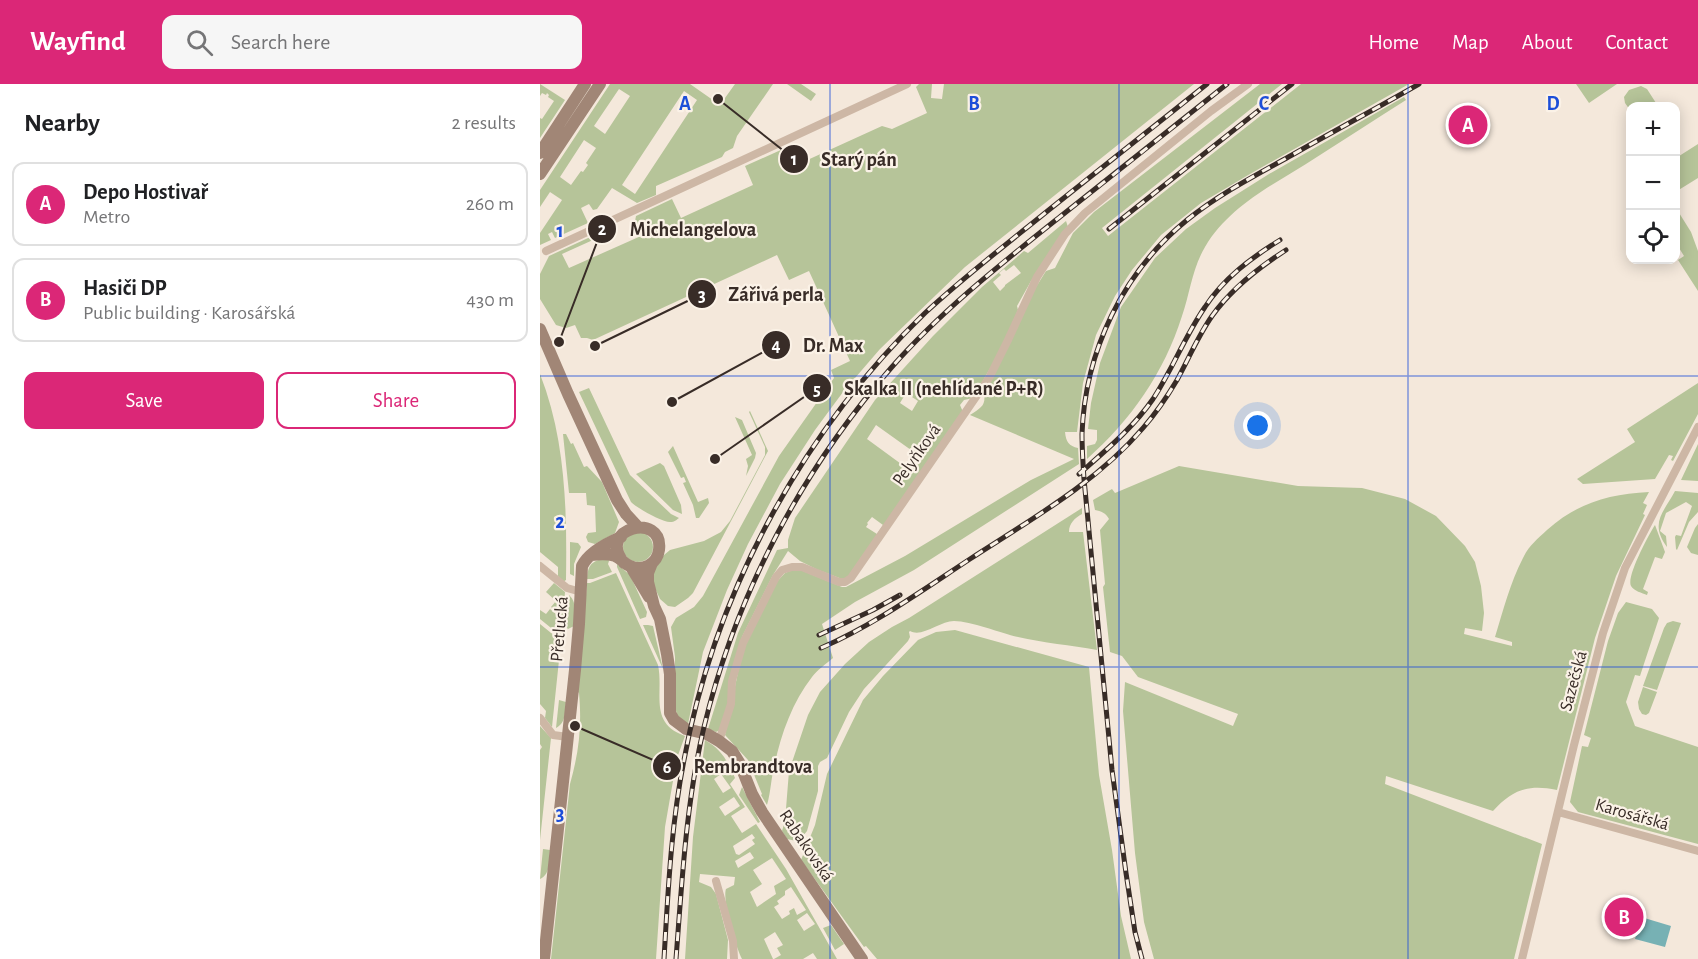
<!DOCTYPE html>
<meta charset="utf-8">
<style>
body{margin:0;font-family:"Alegreya Sans",sans-serif;background:#f6f6f6;color:#202124}
.controls{position:absolute;right:18px;top:18px;display:grid;overflow:hidden;border-radius:12px;box-shadow:0 3px 15px #0003}
.controls button{width:54px;height:54px;display:grid;place-items:center;padding:0;border:0;border-bottom:2px solid #e0e0e0;background:#fff;color:#202124;font:30px sans-serif}
.you{position:absolute;left:718px;top:342px;width:21px;height:21px;margin:-15px;border:4px solid #fff;border-radius:50%;background:#1a73e8;box-shadow:0 0 0 9px #1a73e833}
.badge{display:grid;place-items:center;width:39px;height:39px;border-radius:50%;background:#db2777;color:#fff;font-size:20px;font-weight:700}
.pin{position:absolute;translate:-50% -50%;border:3px solid #fff;box-shadow:0 2px 6px #0006}
.list{margin:0;padding:0;list-style:none}
h2{display:flex;justify-content:space-between;align-items:center;height:78px;margin:0;padding:0 24px;font-size:26px}
h2 small{font-size:20px;font-weight:400;color:#757577}
.list li{display:grid;grid-template-columns:39px 1fr auto;gap:18px;align-items:center;box-sizing:border-box;height:84px;margin:0 12px 12px;padding:0 12px;border:2px solid #e0e0e0;border-radius:12px}
.list b{display:block;font-size:22px;white-space:nowrap}
.list p{margin:0;font-size:20px;white-space:nowrap;color:#757577}
.list em{font-size:20px;font-style:normal;color:#757577}
.actions{display:flex;gap:12px;padding:18px 24px}
.actions a{flex:1;padding:14px 0;border:2px solid #db2777;border-radius:12px;text-align:center;font-size:21px;color:#db2777}
.actions .main{background:#db2777;color:#fff}
.icon{flex:none;width:33px;height:33px;fill:none;stroke:currentColor;stroke-width:2;stroke-linecap:round;stroke-linejoin:round}
.map{position:relative;flex:none;width:1158px;height:875px;overflow:hidden}
header{display:flex;align-items:center;gap:36px;box-sizing:border-box;height:84px;padding:0 30px;background:#db2777;color:#fff}
header strong{font-size:28px}
nav{display:flex;gap:33px;margin-inline-start:auto;font-size:21px}
.search{width:420px;height:54px;background:#f6f6f6;display:flex;align-items:center;gap:15px;box-sizing:border-box;padding:0 21px;border-radius:12px;color:#757577;font-size:22px}
main{display:flex}
aside{flex:1;background:#fff}
.map>svg:first-child{display:block}
.green{fill:#b6c499;fill-rule:evenodd}
.water{fill:#77b1b4}
.lines{fill:none;stroke-linecap:round;stroke-linejoin:round}
.street{stroke:#cdb7a5;stroke-width:8}
.secondary{stroke:#a18676;stroke-width:12}
.rail-casing{stroke:#382c27;stroke-width:5}
.rail{stroke:#fbf2e7;stroke-width:3;stroke-dasharray:9;stroke-linecap:butt}
.grid{fill:none;stroke:#1d4ed8;stroke-width:1.5;stroke-opacity:0.55}
.labels{text-anchor:middle;dominant-baseline:central;stroke-width:4.5;stroke-linejoin:round;paint-order:stroke}
.street-label{font-size:18px;fill:#382c27;stroke:#fbf2e7}
.grid-label{font-size:20px;text-anchor:middle;font-weight:bold;fill:#1d4ed8;stroke:#fbf2e7;stroke-width:4.5;stroke-linejoin:round;paint-order:stroke}
.leader{fill:none;stroke:#382c27;stroke-width:2}
.callout-dot{fill:#382c27;stroke:#fbf2e7;stroke-width:2}
.mark-label{font-size:18px;text-anchor:middle;font-weight:bold;fill:#fff}
.callout-label{font-size:20px;text-anchor:middle;font-weight:bold;fill:#382c27;stroke:#fbf2e7;stroke-width:4.5;stroke-linejoin:round;paint-order:stroke}
</style>
<header>
<strong>Wayfind</strong>
<div class="search"><svg class="icon" aria-label="search" viewBox="0 0 24 24"><circle cx="10" cy="10" r="6"/><path d="M15 15l6 6"/></svg>Search here</div>
<nav><a>Home</a><a>Map</a><a>About</a><a>Contact</a></nav>
</header>
<main>
<aside>
<h2>Nearby<small>2 results</small></h2>
<ul class="list">
<li><span class="badge">A</span><div><b>Depo Hostivař</b><p>Metro</p></div><em>260 m</em></li>
<li><span class="badge">B</span><div><b>Hasiči DP</b><p>Public building · Karosářská</p></div><em>430 m</em></li>
</ul>
<div class="actions"><a class="main">Save</a><a>Share</a></div>
</aside>
<div class="map">
<svg width="1158" height="875" viewBox="0 0 1158 875">
<rect width="100%" height="100%" fill="#f4e8db"/>
<path class="green" d="M0,0L25,16L0,54V34L2,35L14,17L8,13L9,11L7,9L6,11L2,9L0,12Z
M70,0H150L180,21L195,0H233L197,52L193,64L185,68L182,73L116,102V111L97,119L72,104L57,125L53,126L49,120L41,124L48,139L15,154L12,148L8,150L11,156L0,161V149L22,116L10,108L0,123V106ZM79,5L90,12L65,50L54,42ZM144,7L157,16L95,110L82,101ZM44,56L56,64L46,79L48,81L43,88L41,87L31,101L20,93Z
M247,0H261L276,10L271,17Z
M379,0H392L391,14L402,15L404,0H654L425,183L340,265L303,308L275,346L240,400L208,460L187,506L163,568L148,640L138,633L135,624V573L131,543L136,534L154,523L163,512L239,372L294,294L291,286L310,277L269,187L249,196L237,171L53,256L47,254H41L35,241L26,244L16,241L0,215V190L9,172L72,143L64,151L22,170L29,184L101,152L95,137L96,132L132,115L141,134L213,101L205,82L243,65L252,83L342,42L352,45L387,29L376,3Z
M720,0H742L562,144L568,152L761,0H869L710,90L661,119L621,151L592,186L575,212L556,251L543,299L537,348H525C526,358 529,362 538,364L539,380L374,486L315,518L282,540L293,574C286,580 277,586 272,593C253,617 241,650 235,679C231,693 231,707 227,721L221,711L222,710L208,676L185,651L202,569L230,505L245,489L250,487H263L302,503H306L365,472L491,396L534,375L430,331C442,323 446,322 444,307L491,211L506,187L515,184L533,149L554,128Z
M1036,0H1077L1049,19Z
M1101,2L1107,5L1116,19L1110,22H1090V26L1085,19L1084,13L1089,6Z
M864,13L866,16C833,37 800,58 766,80C729,103 688,124 665,163C652,185 650,209 642,232C624,289 591,336 547,375V362L555,360L557,356V346L548,345L551,319L560,279L581,223L615,174L646,145L675,124L729,90Z
M1158,60V94L1137,107L1136,105V74Z
M1136,124L1151,148L1158,167V207L1138,176L1144,172L1136,159Z
M526,137L528,143L491,197L477,222L478,226L460,267L433,314L424,316L420,321L423,328L307,494L302,495L276,485L260,477L248,467L233,491L202,553L189,619L180,646L176,648L168,645L198,549L237,466L248,464V456L255,434L335,316L393,252L442,203L484,167L488,169ZM474,181L481,189L465,201V202L460,207L453,198L461,191L459,189L464,185L466,187ZM366,309L378,317L372,327L360,319ZM336,341L378,371L368,385L327,355ZM332,433L343,441L337,450L326,443L328,440L327,439Z
M0,290C26,356 27,427 26,496L23,498L18,492V483L0,468Z
M1158,299V330L1133,377L1131,376L1133,372L1129,371L1115,395L1043,400L1037,395L1095,358L1087,345Z
M49,304L90,391L131,430L139,434C136,436 135,438 130,438C122,438 97,424 91,418L39,308Z
M210,327L228,367L153,509L148,514L135,523L128,522L120,515L113,500V488L124,471L130,466L164,457L181,448L190,437L225,371V363L209,328Z
M195,333L202,336L216,369L215,374L206,392L208,382L206,375L212,371Z
M23,350H26L31,360L33,359L44,383L47,382L62,398L79,438L75,449L55,460L48,458L46,453L48,449L56,448L55,422L47,421L46,409H29Z
M1158,360V397L1141,396Z
M133,362L158,418L168,414L169,419L159,434H156L153,421L143,399L146,398L144,393L141,394L128,368Z
M120,379L124,382L141,421L142,430L133,426L96,390Z
M639,382L758,402L822,404L865,415L896,432L925,462L935,478L941,502L944,529L942,547L925,544L924,550L972,562V558L955,553C963,527 970,499 983,474C988,463 997,455 1007,446C1037,419 1069,410 1109,408L1103,419L1107,421L1103,430L1105,431L1076,492L1055,554L1017,706C988,700 972,706 953,727L846,692L845,700L1002,760L974,875H614L604,838L595,769L583,627L585,598L693,642L698,630L598,593L582,572L570,568L563,503L565,500L560,446L569,435C566,429 561,427 555,426L553,416L572,405L575,409Z
M1135,407L1158,409V428L1149,438L1137,466L1136,465L1135,453L1136,451L1141,452L1152,422L1146,418L1126,429L1120,447L1126,452L1127,463C1109,439 1124,428 1135,407Z
M542,424V430C535,434 529,439 529,448H543L557,566C531,561 503,559 478,553C460,549 431,537 414,537C400,537 382,554 370,547L369,548L370,553L368,557L324,605L309,628L287,674L280,678L278,682V707L267,747L263,752L256,757L247,755L242,747L245,737L249,687L268,631L280,608L305,580L329,558L352,543L369,534Z
M1158,440V471L1151,469L1147,463L1155,444Z
M1115,441L1125,468L1122,475L1115,473L1103,505L1108,508L1107,511C1102,509 1094,507 1091,502C1086,493 1109,450 1115,441Z
M83 463a15 15 0 1 1 30 0a15 15 0 1 1-30 0Z
M30,458L38,459L41,463L34,480V492L30,490Z
M70,474L68,480L72,488L53,495H47C48,478 54,476 70,474Z
M77,480L90,491L107,528L106,533L100,535L77,483Z
M76,489L118,581C124,609 108,639 145,652L137,674L125,743L116,875H11L30,700C39,668 42,642 39,609L38,608L47,499H50Z
M14,499L25,508L23,532L11,523L16,517L6,508Z
M29,511C38,519 34,531 34,542L28,545L26,543Z
M1086,518L1112,525L1119,534L1100,592L1095,591L1086,618L1095,642L1158,663V760L1038,728L1030,718L1042,662L1048,663L1051,654L1044,651L1068,557L1078,529Z
M10,525L22,535L21,552L0,535V526L6,530Z
M1133,537L1141,539L1117,606L1103,602L1124,544L1127,539Z
M0,540L21,557L12,643L5,634L6,627L0,620Z
M103,541H108L113,542L123,585Z
M415,546L549,583L559,691L572,766L581,832L591,875H337L326,862L324,863L261,776L275,741L287,690L323,616L343,592L378,556L396,548Z
M1103,603L1117,608L1109,629L1106,631L1102,630L1099,625L1098,618Z
M19,616L26,618C25,628 26,639 16,644Z
M0,642L11,654L0,756V666L2,663L0,660Z
M165,656C182,666 187,676 195,694L190,700L205,723L191,732L202,749L216,740L246,785L297,875H277L273,869L263,875H234L241,871L237,864L243,861L235,848L224,855L233,875H202C196,864 182,816 186,805L194,801L195,793L160,790L159,798L171,803L176,810L188,856L187,875H145L153,753ZM181,690L191,704L183,709L174,695ZM194,713L200,722L185,732L179,723ZM212,750L215,754L212,756L215,760L199,771L196,770L193,762ZM210,768L214,774L198,784L195,777ZM232,774L246,795L234,802L236,810L217,823L210,808L222,800L213,786ZM251,803L266,826L257,831L254,824L249,827L250,830L242,835L234,823L239,820L237,817L245,811V807ZM267,829L275,840L264,847L257,836Z
M202,703L220,738L218,739L199,711Z
M3,765L10,766C9,776 11,790 0,795Z
M291,841L304,860L295,866L283,844Z"/>
<path class="water" d="M1101,833L1131,842L1125,863L1095,855Z"/>
<g class="lines">
<path class="street" d="M6,167L367,0
M0,482L27,504L41,508
M0,634L13,651L28,653
M179,657L191,620L192,597L203,559L236,493L242,486L252,483H262L299,498H305L311,494L449,294L468,256L497,193L525,150L545,129L671,27L708,0
M1018,728L1158,767
M176,797L193,857L194,875
M982,875L1034,661L1063,549L1085,484L1158,343"/>
<path class="secondary" d="M0,69L45,0
M0,90L60,0
M0,245L28,310L77,416L86,430L98,443
M51,471C59,470 67,469 75,472C81,474 84,480 90,482C103,488 117,480 119,466C124,427 55,444 84,479
M112,479L108,489V498L114,522L120,535L127,570L130,590V629L134,636L146,645L167,650L179,657L192,667L200,680L212,710L222,728L322,875
M91,483L109,513
M4,875L35,586L39,540L42,482C49,468 67,459 81,453"/>
<g class="rail-casing">
<path id="rail" d="M569,145L752,0
M539,390C565,367 593,344 613,315C632,286 645,252 665,223C684,194 711,174 740,156
M279,551L333,526L360,511
M281,564C334,541 381,507 430,475C490,436 556,399 603,344C616,329 627,313 637,296C649,274 658,252 672,232C692,204 718,184 746,166
M124,875C128,808 131,741 144,676C175,508 263,347 385,229C425,192 468,159 510,125C562,83 615,42 667,0
M136,875C142,797 146,719 164,643C196,511 261,387 351,284C401,227 462,179 521,132C577,88 632,44 687,0
M602,875L595,848L586,789L572,686L544,395C543,380 542,365 542,350C545,267 583,188 647,136C679,110 716,91 752,71C794,47 837,24 879,0"/>
</g>
<use href="#rail" class="rail"/>
</g>
<path class="grid" d="M290,0V875M579,0V875M868,0V875M0,292H1158M0,583H1158"/>
<g class="labels">
<g class="street-label">
<text transform="translate(377 371) rotate(-55)">Pelyňková</text>
<text transform="translate(20 545) rotate(-85)">Přetlucká</text>
<text transform="translate(1034 597) rotate(-75)">Sazečská</text>
<text transform="translate(1092 731) rotate(16)">Karosářská</text>
<text transform="translate(266 762) rotate(56)">Rabakovská</text>
</g>
</g>
<g class="grid-label">
<text x="145" y="26">A</text>
<text x="434" y="26">B</text>
<text x="724" y="26">C</text>
<text x="1013" y="26">D</text>
<text x="20" y="153">1</text>
<text x="20" y="444">2</text>
<text x="20" y="736">3</text>
</g>
<path class="leader" d="M178 15L254 75M19 258L62 145M55 262L162 210M132 318L236 261M175 375L277 304M35 642L127 682"/>
<g class="callout-dot">
<circle cx="178" cy="15" r="6"/>
<circle cx="19" cy="258" r="6"/>
<circle cx="55" cy="262" r="6"/>
<circle cx="132" cy="318" r="6"/>
<circle cx="175" cy="375" r="6"/>
<circle cx="35" cy="642" r="6"/>
<circle cx="254" cy="75" r="15"/>
<circle cx="62" cy="145" r="15"/>
<circle cx="162" cy="210" r="15"/>
<circle cx="236" cy="261" r="15"/>
<circle cx="277" cy="304" r="15"/>
<circle cx="127" cy="682" r="15"/>
</g>
<g class="mark-label">
<text x="254" y="81">1</text>
<text x="62" y="151">2</text>
<text x="162" y="217">3</text>
<text x="236" y="267">4</text>
<text x="277" y="311">5</text>
<text x="127" y="689">6</text>
</g>
<g class="callout-label">
<text x="319" y="82">Starý pán</text>
<text x="153" y="152">Michelangelova</text>
<text x="236" y="217">Zářivá perla</text>
<text x="293" y="268">Dr. Max</text>
<text x="404" y="311">Skalka II (nehlídané P+R)</text>
<text x="213" y="689">Rembrandtova</text>
</g>
</svg>
<div class="controls">
<button>+</button>
<button>−</button>
<button><svg class="icon" aria-label="locate" viewBox="0 0 24 24"><circle cx="12" cy="12" r="6"/><path d="M12 2v4M12 18v4M2 12h4M18 12h4"/></svg></button>
</div>
<div class="you"></div>
<div class="pin badge" style="left:928px;top:41px">A</div>
<div class="pin badge" style="left:1084px;top:833px">B</div>
</div>
</main>
